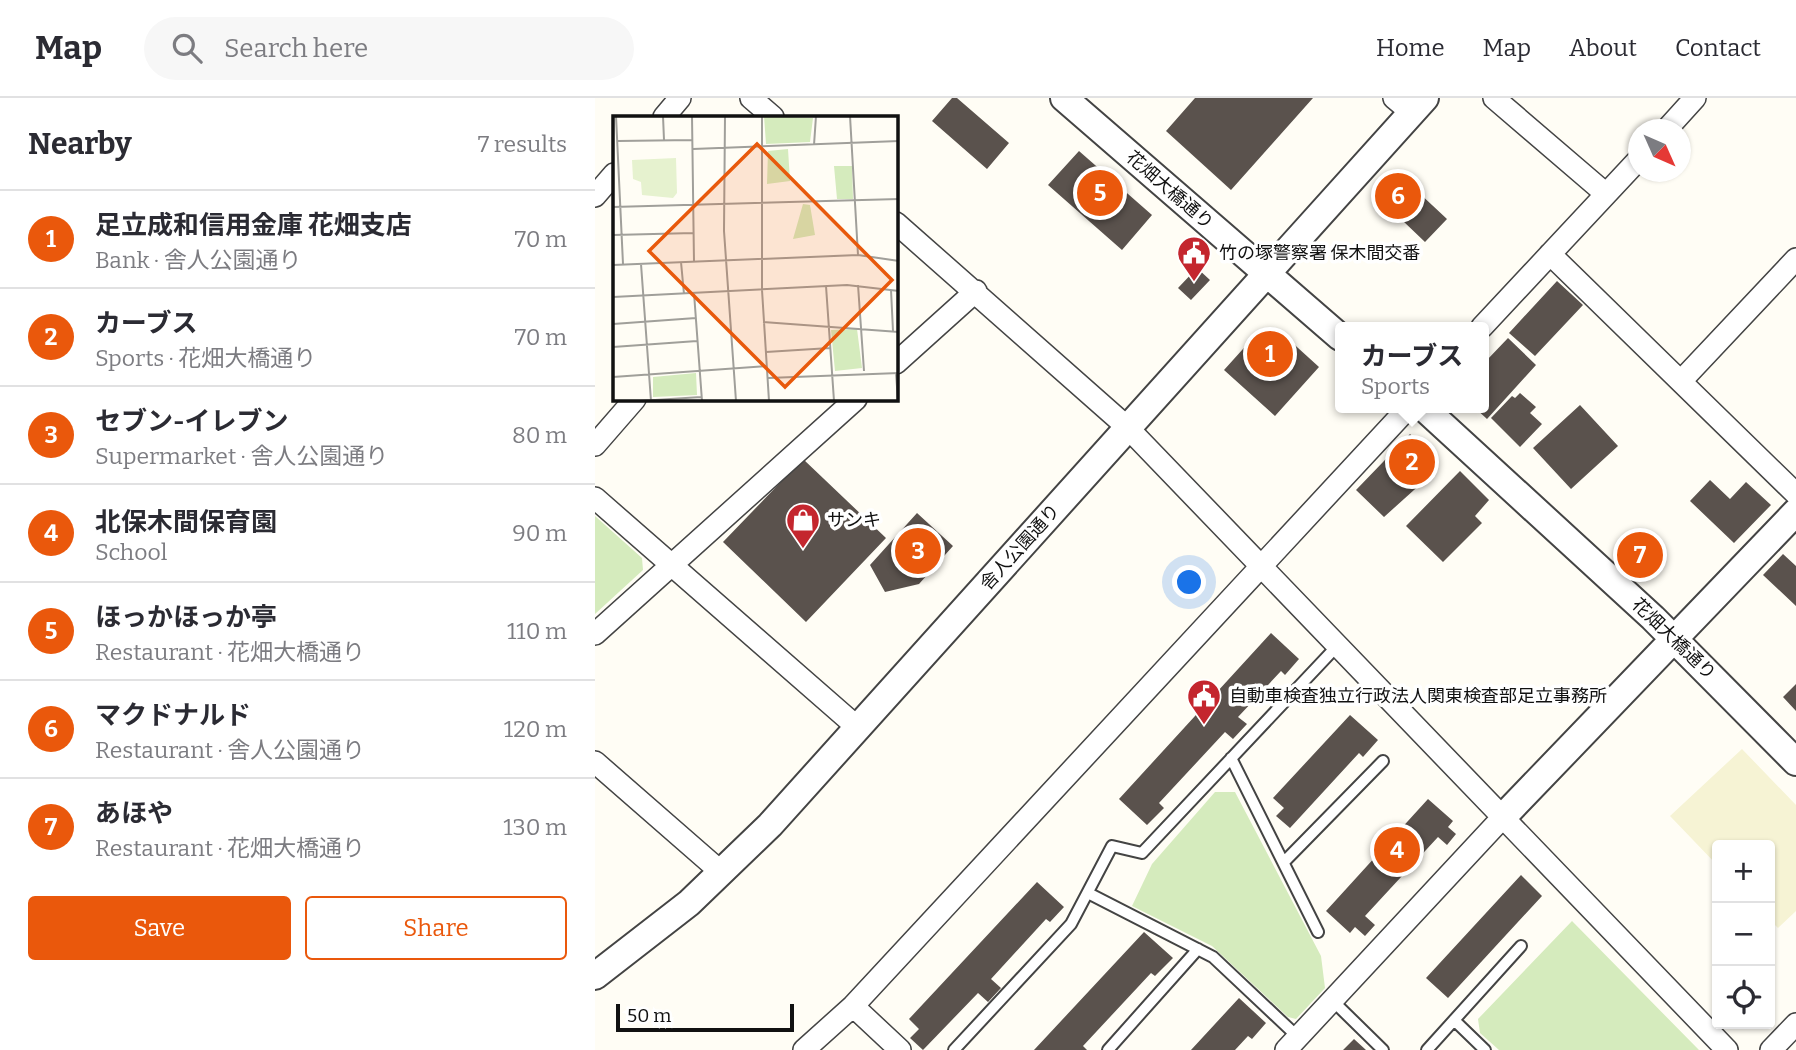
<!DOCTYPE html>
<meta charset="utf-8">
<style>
body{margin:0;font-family:Bitter,"Noto Sans JP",serif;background:#f7f7f7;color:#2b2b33}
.controls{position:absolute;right:21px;bottom:21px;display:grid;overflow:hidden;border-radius:7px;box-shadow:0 2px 5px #0004}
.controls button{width:63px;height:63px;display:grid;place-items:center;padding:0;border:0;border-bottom:2px solid #e1e1e2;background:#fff;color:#2b2b33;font:35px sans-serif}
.compass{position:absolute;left:1033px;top:21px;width:63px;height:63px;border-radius:50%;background:#fff;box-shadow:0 2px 5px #0004;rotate:135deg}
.scale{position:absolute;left:21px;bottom:18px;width:178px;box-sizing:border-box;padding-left:7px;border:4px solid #111;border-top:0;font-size:19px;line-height:24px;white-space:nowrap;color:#111;-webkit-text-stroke:5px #fff;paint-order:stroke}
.you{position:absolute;left:595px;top:485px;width:24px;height:24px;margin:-18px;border:5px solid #fff;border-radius:50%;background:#1a73e8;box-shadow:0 0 0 10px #1a73e833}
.badge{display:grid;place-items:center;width:46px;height:46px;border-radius:50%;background:#ea580c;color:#fff;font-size:23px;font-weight:700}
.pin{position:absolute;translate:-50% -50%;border:4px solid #fff;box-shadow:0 2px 7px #0006}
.popup{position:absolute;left:740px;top:224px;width:154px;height:91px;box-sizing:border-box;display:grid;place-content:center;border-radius:7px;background:#fff;filter:drop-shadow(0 2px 5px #0005);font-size:23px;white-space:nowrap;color:#7c7c81}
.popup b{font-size:26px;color:#2b2b33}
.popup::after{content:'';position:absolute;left:50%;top:100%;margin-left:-14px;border:14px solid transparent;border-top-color:#fff}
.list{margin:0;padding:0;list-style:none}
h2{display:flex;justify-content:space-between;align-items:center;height:91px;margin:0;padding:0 28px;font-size:30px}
h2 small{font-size:23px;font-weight:400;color:#7c7c81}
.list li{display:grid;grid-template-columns:46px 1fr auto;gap:21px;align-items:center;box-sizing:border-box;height:98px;padding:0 28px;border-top:2px solid #e1e1e2}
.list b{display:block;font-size:26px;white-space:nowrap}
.list p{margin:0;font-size:23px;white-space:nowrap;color:#7c7c81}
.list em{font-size:23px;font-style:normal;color:#7c7c81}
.actions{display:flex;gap:14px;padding:21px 28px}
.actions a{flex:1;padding:16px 0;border:2px solid #ea580c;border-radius:7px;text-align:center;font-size:24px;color:#ea580c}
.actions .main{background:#ea580c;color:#fff}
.icon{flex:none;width:38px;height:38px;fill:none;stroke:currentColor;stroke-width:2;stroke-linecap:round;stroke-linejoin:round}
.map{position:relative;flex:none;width:1201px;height:952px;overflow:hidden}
header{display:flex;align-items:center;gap:42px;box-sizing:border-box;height:98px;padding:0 35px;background:#fff;border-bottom:2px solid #e1e1e2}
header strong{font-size:33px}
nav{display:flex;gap:38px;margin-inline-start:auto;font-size:24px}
.search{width:490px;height:63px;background:#f7f7f7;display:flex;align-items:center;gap:18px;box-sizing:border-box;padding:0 24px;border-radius:38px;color:#7c7c81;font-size:26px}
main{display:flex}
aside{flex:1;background:#fff}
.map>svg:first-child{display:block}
.farmland{fill:#f6f3d4}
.green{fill:#d5ebbd}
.building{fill:#5a524d}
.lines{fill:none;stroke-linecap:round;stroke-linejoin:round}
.service-casing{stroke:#444;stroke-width:14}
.minor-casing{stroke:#444;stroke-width:24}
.tertiary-casing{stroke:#444;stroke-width:30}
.service{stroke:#fff;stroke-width:10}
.minor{stroke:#fff;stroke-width:21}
.tertiary{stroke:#fff;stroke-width:26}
.labels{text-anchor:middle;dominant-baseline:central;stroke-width:7;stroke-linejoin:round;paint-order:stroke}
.street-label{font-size:18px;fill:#111;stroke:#fff}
.poi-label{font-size:18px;fill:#111;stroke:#fff;text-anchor:start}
.inset-road{fill:none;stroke:#a09f9a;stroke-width:2}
.view{fill:#e8590c;fill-opacity:0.15;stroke:#e8590c;stroke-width:3.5}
.inset-edge{fill:none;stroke:#111;stroke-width:3.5}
</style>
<header>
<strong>Map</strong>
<div class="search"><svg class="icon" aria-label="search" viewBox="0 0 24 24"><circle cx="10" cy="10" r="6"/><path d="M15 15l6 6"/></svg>Search here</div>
<nav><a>Home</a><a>Map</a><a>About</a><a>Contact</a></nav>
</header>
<main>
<aside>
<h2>Nearby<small>7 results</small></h2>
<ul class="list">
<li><span class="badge">1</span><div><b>足立成和信用金庫 花畑支店</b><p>Bank · 舎人公園通り</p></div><em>70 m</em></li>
<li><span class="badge">2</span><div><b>カーブス</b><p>Sports · 花畑大橋通り</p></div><em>70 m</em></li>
<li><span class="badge">3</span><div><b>セブン-イレブン</b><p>Supermarket · 舎人公園通り</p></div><em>80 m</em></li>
<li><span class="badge">4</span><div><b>北保木間保育園</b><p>School</p></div><em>90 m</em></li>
<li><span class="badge">5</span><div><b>ほっかほっか亭</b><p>Restaurant · 花畑大橋通り</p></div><em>110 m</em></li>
<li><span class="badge">6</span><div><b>マクドナルド</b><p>Restaurant · 舎人公園通り</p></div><em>120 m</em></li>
<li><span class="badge">7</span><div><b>あほや</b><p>Restaurant · 花畑大橋通り</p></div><em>130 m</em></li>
</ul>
<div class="actions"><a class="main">Save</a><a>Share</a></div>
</aside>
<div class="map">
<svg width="1201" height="952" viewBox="0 0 1201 952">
<rect width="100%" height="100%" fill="#fffdf5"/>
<path class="farmland" d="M1147,651L1201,707V813L1183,830L1175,822V747H1122V767L1075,718Z"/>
<path class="green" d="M0,418L47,460L48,472L0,516Z
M620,694H640L726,858L730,890L701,921L693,919L617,848L537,808L557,766Z
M977,823L1104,952H904L885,935L883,921Z"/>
<path class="building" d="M357,0H362L414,45L392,71L337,23Z
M600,0H718L636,92L571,33Z
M484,53L557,117L527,152L453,87Z
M807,79L852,121L830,144L786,102Z
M602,170L615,182L596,202L583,190Z
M962,183L988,207L940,258L914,235Z
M681,230L724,269L680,318L629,272L666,231Z
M913,240L941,267L892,321L880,310H889V261L891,263Z
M925,295L941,309L935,315L947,326L925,349L896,320L917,298L920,300Z
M985,307L1023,348L976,391L938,350Z
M815,336L841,361L824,379L829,383L789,419L761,392Z
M208,361L291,440L211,524L128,444Z
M865,373L894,402L880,418L887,425L848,464L811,428Z
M1115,382L1135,401L1151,384L1176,407L1139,445L1095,403Z
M322,415L358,448L324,486L290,494L275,467Z
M1188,456L1201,468V508L1168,477Z
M676,535L704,561L690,577L686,573L643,619L652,626L638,641L630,634L564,705L569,710L552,727L524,701Z
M1201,586V613L1188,599Z
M755,617L783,642L768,659L764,655L695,730L681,718L689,710L678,700Z
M833,701L858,723L853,729L861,736L852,747L843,739L770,818L780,827L770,838L760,829L755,835L731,813Z
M926,777L947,798L853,900L831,880Z
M442,784L469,809L455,824L451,821L396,881L406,890L393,904L383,895L328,952L315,940L324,931L314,921Z
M549,834L578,860L560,878L556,875L488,948L492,952H439Z
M644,900L671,925L657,941L653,938L640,952H596Z
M759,941L771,952H748Z"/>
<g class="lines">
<g class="service-casing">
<path id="service" d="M636,660L723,834
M689,764L788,663
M493,795L618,859L704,940
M739,904L788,952
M859,922L890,952
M359,952L476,826L517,748L547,755L743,547
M513,952L603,851
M832,952L926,848"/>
</g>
<g class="minor-casing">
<path id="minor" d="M156,0L178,19
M799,0L817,15
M899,0L1011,96
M69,19L85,0
M1071,32L1100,0
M0,98L19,76
M301,125L532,329L1132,952
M955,156L1201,396
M887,229L1044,61
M301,265L381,193
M1087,282L1201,161
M0,347L40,301
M0,400L262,629
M0,536L261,301
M0,664L126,774
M258,908L305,952
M209,952L258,908L813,310
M691,952L907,720
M1176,952L1201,926"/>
</g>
<g class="tertiary-casing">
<path id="tertiary" d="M469,0L745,239
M829,310L1058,520L1201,664
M907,720L1201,414
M0,878L94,805L175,727L830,0"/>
</g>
<use href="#service" class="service"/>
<use href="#minor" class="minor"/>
<use href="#tertiary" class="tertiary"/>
</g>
<defs>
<g id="civic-pin" transform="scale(1.75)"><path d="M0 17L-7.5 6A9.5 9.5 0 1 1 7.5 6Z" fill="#c4262e" stroke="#fff"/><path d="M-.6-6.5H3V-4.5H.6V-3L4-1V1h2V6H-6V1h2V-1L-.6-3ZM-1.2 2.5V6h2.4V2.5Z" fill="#fff"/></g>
<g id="shop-pin" transform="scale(1.75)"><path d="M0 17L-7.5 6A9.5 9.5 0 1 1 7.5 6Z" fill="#c4262e" stroke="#fff"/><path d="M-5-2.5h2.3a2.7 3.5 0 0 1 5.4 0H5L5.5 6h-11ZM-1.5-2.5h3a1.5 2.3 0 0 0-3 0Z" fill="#fff"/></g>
</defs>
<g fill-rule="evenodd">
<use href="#civic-pin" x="599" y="155"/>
<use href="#shop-pin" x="208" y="422"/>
<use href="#civic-pin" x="609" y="598"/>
</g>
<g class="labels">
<g class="street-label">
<text transform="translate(575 92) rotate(41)">花畑大橋通り</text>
<text transform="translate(425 449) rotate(-48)">舎人公園通り</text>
<text transform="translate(1079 541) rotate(44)">花畑大橋通り</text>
</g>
<g class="poi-label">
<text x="624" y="155">竹の塚警察署 保木間交番</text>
<text x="232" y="422">サンキ</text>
<text x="634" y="598">自動車検査独立行政法人関東検査部足立事務所</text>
</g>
</g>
<g transform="translate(18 18)">
<rect width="285" height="285" fill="#fffdf5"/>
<path d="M151,0L200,2L197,26L153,28ZM175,33L177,65L154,68L155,35ZM221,50H239L240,83H224ZM190,88L197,89L202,119L180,123ZM244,213L249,252L222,255L218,214ZM83,257L84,279L40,281V261Z" fill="#d5ebbd"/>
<path d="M63,42L64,77L60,82L29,79L28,66L20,63L19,44Z" fill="#e6f2cf"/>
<path class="inset-road" d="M3,0L10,148M50,0L51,24M79,0L81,146M112,0L111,115L123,285M149,0V174L156,285M237,0L245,139M5,25L80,24M201,29L203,0M80,33L286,25M0,91L286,83M0,119L81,117M68,146L71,178M28,148L38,285M0,149L245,139L286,145M245,169L251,255M213,170L221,285M278,174L280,215M81,177L89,285M0,181L234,169L286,175M150,206L286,216M0,208L83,202M0,231L84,225M153,236L217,232M283,257L285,285M0,261L154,250M155,262L286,257M27,285L88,281"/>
<path class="view" d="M144,28L279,164L172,271L36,135Z"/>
<rect width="285" height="285" class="inset-edge"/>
</g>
</svg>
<div class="controls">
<button>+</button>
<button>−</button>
<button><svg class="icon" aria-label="locate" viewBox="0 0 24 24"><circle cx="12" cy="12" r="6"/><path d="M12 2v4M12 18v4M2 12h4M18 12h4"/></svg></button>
</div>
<svg class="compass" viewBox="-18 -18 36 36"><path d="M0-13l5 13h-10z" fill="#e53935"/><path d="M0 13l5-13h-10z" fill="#7c7c81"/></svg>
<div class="scale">50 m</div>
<div class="you"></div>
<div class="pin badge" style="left:675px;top:256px">1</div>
<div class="pin badge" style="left:817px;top:364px">2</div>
<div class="popup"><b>カーブス</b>Sports</div>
<div class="pin badge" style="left:323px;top:453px">3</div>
<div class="pin badge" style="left:802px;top:752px">4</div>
<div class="pin badge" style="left:505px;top:95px">5</div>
<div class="pin badge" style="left:803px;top:98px">6</div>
<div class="pin badge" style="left:1045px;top:457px">7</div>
</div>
</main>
